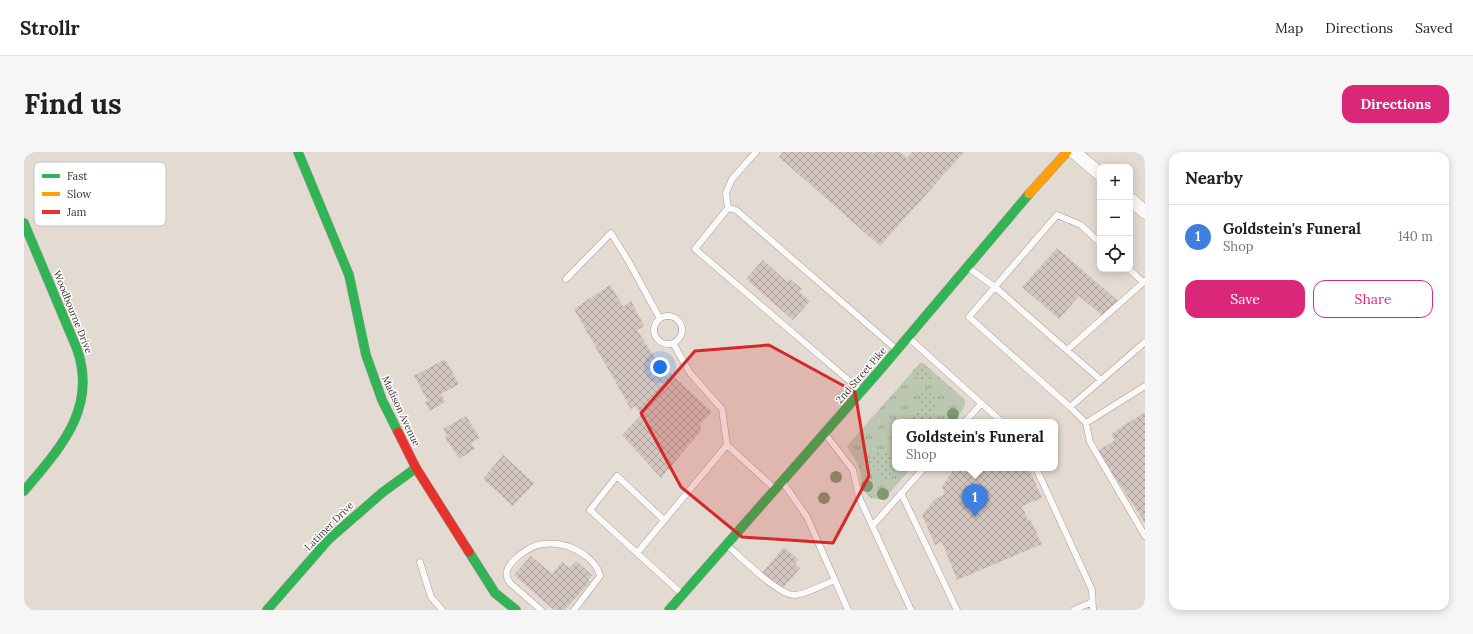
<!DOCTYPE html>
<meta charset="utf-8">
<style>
body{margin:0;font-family:Lora,serif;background:#f6f6f6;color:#202124}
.controls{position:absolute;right:12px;top:12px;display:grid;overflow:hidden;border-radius:8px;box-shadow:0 2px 10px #0003}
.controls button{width:36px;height:36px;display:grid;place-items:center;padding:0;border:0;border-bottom:1px solid #e0e0e0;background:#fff;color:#202124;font:20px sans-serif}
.you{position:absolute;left:636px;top:215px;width:14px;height:14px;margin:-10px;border:3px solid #fff;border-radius:50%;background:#1a73e8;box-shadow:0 0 0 6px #1a73e833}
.badge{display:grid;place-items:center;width:26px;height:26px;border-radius:50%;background:#db2777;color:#fff;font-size:13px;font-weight:700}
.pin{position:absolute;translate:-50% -33px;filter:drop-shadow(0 1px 2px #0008)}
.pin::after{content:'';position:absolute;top:21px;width:14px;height:12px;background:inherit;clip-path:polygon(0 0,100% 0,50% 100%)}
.popup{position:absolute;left:868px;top:267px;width:166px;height:52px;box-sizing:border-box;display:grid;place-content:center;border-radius:8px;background:#fff;filter:drop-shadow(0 1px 3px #0005);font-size:13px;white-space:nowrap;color:#757577}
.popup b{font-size:15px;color:#202124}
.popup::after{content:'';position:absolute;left:50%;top:100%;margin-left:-8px;border:8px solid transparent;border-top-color:#fff}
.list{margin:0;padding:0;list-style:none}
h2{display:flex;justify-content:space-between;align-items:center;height:52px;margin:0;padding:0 16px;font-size:17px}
h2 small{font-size:13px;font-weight:400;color:#757577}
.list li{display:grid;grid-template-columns:26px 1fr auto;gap:12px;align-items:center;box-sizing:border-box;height:64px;padding:0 16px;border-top:1px solid #e0e0e0}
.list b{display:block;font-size:15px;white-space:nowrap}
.list p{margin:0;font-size:13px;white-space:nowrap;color:#757577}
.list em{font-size:13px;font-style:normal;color:#757577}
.actions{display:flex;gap:8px;padding:12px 16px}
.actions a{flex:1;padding:9px 0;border:1px solid #db2777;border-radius:12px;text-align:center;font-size:14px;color:#db2777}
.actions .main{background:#db2777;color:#fff}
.icon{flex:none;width:22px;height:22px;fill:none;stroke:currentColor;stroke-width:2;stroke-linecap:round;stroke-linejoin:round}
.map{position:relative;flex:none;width:1121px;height:458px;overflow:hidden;border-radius:12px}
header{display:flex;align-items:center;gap:24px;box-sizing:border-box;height:56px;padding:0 20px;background:#fff;border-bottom:1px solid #e0e0e0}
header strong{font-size:19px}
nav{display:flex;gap:22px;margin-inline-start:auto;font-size:14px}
.intro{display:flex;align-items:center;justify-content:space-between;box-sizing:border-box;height:96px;padding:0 24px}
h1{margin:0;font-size:28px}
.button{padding:10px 18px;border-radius:12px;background:#db2777;color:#fff;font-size:14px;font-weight:700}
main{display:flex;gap:24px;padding:0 24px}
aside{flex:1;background:#fff;border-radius:12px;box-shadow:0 2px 10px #0003}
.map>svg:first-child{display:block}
.grass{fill:url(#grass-tufts)}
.garden{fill:url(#garden-dots)}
.building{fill:url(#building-cross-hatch)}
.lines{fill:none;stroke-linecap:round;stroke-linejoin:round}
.lane-casing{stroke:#a59f97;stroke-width:7}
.street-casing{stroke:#a59f97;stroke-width:14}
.fast-casing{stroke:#a59f97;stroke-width:10}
.slow-casing{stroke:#a59f97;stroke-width:10}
.jam-casing{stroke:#a59f97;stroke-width:10}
.lane{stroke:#fbfaf8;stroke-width:6}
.street{stroke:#fbfaf8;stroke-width:13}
.fast{stroke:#30b455;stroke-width:9}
.slow{stroke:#ff9f0a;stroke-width:9}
.jam{stroke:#e5322d;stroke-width:9}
.tree{fill:#819673}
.marked{fill:#d62828;fill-opacity:0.2;stroke:#d62828;stroke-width:3;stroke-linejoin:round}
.labels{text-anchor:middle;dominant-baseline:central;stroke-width:3;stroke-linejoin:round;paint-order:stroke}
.street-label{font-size:10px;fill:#3a342d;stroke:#fff}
.key{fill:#fff;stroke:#c4c2c0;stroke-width:1}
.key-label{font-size:11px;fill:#3a342d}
</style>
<header>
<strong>Strollr</strong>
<nav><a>Map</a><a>Directions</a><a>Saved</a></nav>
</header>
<div class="intro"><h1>Find us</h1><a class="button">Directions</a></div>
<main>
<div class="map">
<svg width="1121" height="458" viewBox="0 0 1121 458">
<defs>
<pattern id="grass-tufts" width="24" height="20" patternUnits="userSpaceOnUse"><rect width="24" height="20" fill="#bcc7b1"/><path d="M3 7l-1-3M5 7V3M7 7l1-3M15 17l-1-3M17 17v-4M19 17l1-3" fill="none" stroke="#9aa290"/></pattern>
<pattern id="garden-dots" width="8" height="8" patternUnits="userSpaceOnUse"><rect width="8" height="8" fill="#bcc7b1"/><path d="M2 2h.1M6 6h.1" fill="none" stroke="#9aa290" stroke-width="1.8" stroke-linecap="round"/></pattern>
<pattern id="building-cross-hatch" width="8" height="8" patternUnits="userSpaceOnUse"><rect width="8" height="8" fill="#d3c5c0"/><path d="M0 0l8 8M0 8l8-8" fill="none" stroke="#aca19c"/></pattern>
</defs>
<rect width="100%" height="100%" fill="#e3dbd1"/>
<path class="grass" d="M896,211H899L940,247C944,256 933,264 928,270H871V316H887L863,344C859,346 856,348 851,347C836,344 839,324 834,313C831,306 825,301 823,294Z"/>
<path class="garden" d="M896,213C903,215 906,218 909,223L906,227H896L888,224C888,218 891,216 896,213Z
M904,237L910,241L911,254L908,270H877L892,259L896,251L898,240Z
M860,299L871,301V316H875L871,317L866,327H859C857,324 856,320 854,318C848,311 842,315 847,301L850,300Z"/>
<path class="building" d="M759,0H847L848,1L850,0H876L883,6L888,0H940L856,94L755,5Z
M1033,96L1094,149L1080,165L1055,144L1035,167L998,135Z
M739,108L763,130L766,127L778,137L775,140L786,149L769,168L722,127Z
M586,133L599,154L607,149L620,174L613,178L633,209L629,211L639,226L646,221L688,260L676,272L677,279L637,326L598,283L618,262L610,254L607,257L550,157Z
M421,207L435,232L417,242L421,250L406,259L401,250L404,249L390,224Z
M1121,260V371L1074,299L1091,288L1087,282Z
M442,264L456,286L447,291L451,297L435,307L421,285L423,284L419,277Z
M479,303L510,331L489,354L459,327Z
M931,316H1005L1018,346L998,354L1004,368L1006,367L1018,392L933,428L918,390L911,393L898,363L911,347L921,342L918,334Z
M760,395L775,408L771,412L776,416L758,437L739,420Z
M507,404L528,422L538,410L545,416L552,409L568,423L564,428L566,430L541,458H530L490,423Z"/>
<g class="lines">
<g class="lane-casing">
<path id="lane" d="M732,0L708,27L702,41L704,56L671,97L836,238
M704,56L712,58L872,197
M1076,91L1057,73L1033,63L945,165L1046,255L1121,190
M946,117L971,135L1077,228
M1105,117L1119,130
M542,127L587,81L605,110L636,167
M630 178a14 14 0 1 1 28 0a14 14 0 1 1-28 0Z
M886,187L978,270
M649,191L666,221L698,257L703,293L749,335
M1043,198L1121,129
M1121,234L1062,271L1066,290L1121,384
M1046,255L1062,271
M941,270L957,252
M802,283L829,318L835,345L887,458
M1012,316L1068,438L1069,458
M760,332L783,365L824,458
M877,341L933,458
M640,368L593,324L566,358L613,401L703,293
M849,373L900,316
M705,395C718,406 755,444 771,443C780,443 801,432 811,428
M613,401L656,440
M396,410L407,445L418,458
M517,458L486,431C485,429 483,427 483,425C479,411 507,393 519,392C535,390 550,395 562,404C569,410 574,415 576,424L550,458
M1050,458L1068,450"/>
</g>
<g class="street-casing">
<path id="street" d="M1050,0L1076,22
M1106,47L1121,60"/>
</g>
<g class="fast-casing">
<path id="fast" d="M274,0L325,123L342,203L358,248L374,280
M0,71L53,197C74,257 35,297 0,339
M445,400L471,441L492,458
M243,458L305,387L359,340L392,316
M645,458L856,218L1005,42"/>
</g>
<g class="slow-casing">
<path id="slow" d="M1005,42L1043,0"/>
</g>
<g class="jam-casing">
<path id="jam" d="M374,280L392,316L445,400"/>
</g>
<use href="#lane" class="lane"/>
<use href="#street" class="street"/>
<use href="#fast" class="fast"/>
<use href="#slow" class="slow"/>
<use href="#jam" class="jam"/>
</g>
<g class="tree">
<circle cx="929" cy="262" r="6"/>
<circle cx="812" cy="325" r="6"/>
<circle cx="843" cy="334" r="6"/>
<circle cx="859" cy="342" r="6"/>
<circle cx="800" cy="346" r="6"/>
</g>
<path class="marked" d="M745,193L831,240L845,324L809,391L718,385L657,335L617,261L671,199Z"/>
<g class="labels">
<g class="street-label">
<text transform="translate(49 160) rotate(68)">Woodbourne Drive</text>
<text transform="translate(837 223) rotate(-49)">2nd Street Pike</text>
<text transform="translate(377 259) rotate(65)">Madison Avenue</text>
<text transform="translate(305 374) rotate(-45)">Latimer Drive</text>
</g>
</g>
<rect x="10" y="10" width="132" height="64" rx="6" class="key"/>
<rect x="18" y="22" width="18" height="4" fill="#30b455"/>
<rect x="18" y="40" width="18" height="4" fill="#ff9f0a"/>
<rect x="18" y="58" width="18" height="4" fill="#e5322d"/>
<g class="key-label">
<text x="43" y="28">Fast</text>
<text x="43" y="46">Slow</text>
<text x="43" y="64">Jam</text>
</g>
</svg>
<div class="controls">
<button>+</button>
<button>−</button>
<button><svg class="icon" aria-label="locate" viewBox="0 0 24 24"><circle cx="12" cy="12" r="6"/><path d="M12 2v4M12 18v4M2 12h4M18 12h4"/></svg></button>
</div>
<div class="you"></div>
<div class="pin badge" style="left:951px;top:365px;background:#3f7fe0">1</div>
<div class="popup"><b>Goldstein's Funeral</b>Shop</div>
</div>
<aside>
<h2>Nearby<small></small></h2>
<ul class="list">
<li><span class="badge" style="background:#3f7fe0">1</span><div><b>Goldstein's Funeral</b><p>Shop</p></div><em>140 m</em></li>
</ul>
<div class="actions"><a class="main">Save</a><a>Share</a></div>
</aside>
</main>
